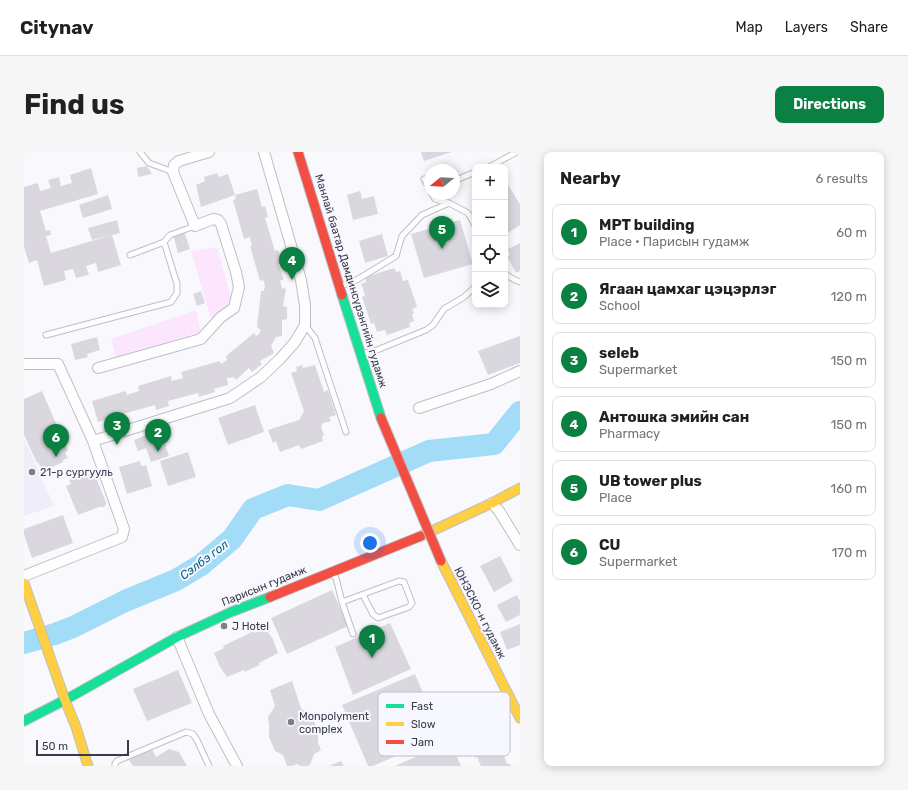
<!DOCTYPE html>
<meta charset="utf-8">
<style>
body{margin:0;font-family:Rubik,sans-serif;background:#f6f6f6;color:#202124}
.controls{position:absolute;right:12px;top:12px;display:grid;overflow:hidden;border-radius:8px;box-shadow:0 2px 10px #0003}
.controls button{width:36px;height:36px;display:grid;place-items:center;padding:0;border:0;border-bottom:1px solid #e0e0e0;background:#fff;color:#202124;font:20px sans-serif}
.compass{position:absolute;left:400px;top:12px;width:36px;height:36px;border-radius:50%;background:#fff;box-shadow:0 2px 10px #0003;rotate:252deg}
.scale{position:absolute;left:12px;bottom:10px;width:93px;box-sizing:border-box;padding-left:4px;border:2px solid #393b48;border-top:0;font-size:11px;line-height:14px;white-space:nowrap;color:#393b48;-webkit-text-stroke:3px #f7f8ff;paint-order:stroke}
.you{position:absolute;left:346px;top:391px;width:14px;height:14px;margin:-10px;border:3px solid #fff;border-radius:50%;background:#1a73e8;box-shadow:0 0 0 6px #1a73e833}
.badge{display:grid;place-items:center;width:26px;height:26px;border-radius:50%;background:#0b8043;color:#fff;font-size:13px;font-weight:700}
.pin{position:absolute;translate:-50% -33px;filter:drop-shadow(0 1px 2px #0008)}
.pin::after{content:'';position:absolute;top:21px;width:14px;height:12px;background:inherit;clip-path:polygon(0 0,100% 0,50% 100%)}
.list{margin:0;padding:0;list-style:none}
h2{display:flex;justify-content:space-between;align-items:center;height:52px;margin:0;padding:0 16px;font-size:17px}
h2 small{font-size:13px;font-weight:400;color:#757577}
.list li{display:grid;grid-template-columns:26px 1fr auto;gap:12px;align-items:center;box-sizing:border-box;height:56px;margin:0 8px 8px;padding:0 8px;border:1px solid #e0e0e0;border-radius:8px}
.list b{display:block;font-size:15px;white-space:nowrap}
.list p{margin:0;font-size:13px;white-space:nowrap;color:#757577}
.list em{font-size:13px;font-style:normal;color:#757577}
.icon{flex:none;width:22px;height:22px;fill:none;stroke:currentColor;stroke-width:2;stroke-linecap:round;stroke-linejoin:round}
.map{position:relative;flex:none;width:496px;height:614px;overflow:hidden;border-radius:8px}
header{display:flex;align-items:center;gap:24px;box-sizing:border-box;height:56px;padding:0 20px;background:#fff;border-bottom:1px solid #e0e0e0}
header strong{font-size:19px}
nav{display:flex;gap:22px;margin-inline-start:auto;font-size:14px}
.intro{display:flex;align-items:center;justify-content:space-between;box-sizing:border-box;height:96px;padding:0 24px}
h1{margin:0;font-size:28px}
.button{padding:10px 18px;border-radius:8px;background:#0b8043;color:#fff;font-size:14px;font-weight:700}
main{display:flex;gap:24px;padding:0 24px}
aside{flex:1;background:#fff;border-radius:8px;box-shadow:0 2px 10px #0003}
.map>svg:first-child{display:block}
.built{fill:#edeef9}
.green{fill:#fce6fd}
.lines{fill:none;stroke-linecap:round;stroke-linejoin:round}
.river{stroke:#a2dcf7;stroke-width:22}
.building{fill:#dad7df}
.lane-casing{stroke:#bebfc6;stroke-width:7}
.street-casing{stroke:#bebfc6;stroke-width:12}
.fast-casing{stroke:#bebfc6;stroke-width:11}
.slow-casing{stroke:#bebfc6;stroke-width:11}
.jam-casing{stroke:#bebfc6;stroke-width:11}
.lane{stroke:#fefeff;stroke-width:5}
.street{stroke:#fefeff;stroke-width:10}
.fast{stroke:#16e098;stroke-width:9}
.slow{stroke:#ffcf43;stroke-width:9}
.jam{stroke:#f24e42;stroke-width:9}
.jam-bridge-casing{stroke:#bebfc6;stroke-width:11;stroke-linecap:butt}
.jam-bridge{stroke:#f24e42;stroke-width:9}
.poi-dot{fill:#7c7e87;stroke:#f7f8ff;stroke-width:1.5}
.labels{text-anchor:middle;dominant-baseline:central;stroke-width:4;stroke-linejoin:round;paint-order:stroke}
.street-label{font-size:11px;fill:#393b48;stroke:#f7f8ff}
.poi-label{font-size:11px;fill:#393b48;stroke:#f7f8ff;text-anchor:start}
.water-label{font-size:12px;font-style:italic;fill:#005f7e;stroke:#f7f8ff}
.key{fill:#f7f8ff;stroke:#bebfc8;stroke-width:1}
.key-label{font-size:11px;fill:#393b48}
</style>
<header>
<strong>Citynav</strong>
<nav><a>Map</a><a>Layers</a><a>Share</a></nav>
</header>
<div class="intro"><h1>Find us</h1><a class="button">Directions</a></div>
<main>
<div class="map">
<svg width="496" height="614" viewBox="0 0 496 614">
<rect width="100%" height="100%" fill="#f9f9fd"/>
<path class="built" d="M0,286L30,354L0,364Z"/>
<path class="green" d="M193,95L210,156L188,170L167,99Z
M172,158L177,180L92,205L87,187Z"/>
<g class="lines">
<path class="river" d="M0,491L31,482L49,475L101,449L152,428L177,413L208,387L229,357L264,343L295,348L405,299L470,292L496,260"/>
</g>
<path class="building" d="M397,0H428L400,9Z
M123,14L128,22L114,25L113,16Z
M67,16L74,42L16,59L22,79L26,78L27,83L22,84L27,101L88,83L97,113L74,120L72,111L62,114L65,123L52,126L49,117L40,119L42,128L20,134L13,108L5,111L0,95V35L14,31L16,39L27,36L24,28L35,25L37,34L48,31L46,23Z
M193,21L195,25L204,22L211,43L177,55L172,33L181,29L180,25Z
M481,28L496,52V73L484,81L481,75Z
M233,37L238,55L241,54L244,65L241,66L251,99L254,98L258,111L254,112L260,127L256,129L258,136L262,137L259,154L263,155V167L258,168V184L252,185L247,194L250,201L236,209L238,212L228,220L225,216L212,228L210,225L203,226L204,233L190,237L191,240L175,245L174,241L144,249L145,254L132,258L131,253L99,262L100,266L85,271L84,267L74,270L68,249L102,239L103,243L115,239L114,234L147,224L148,229L159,226L157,220L196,209L197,212L203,208L202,204L230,181L232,184L235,182L237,178L233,175L237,139H240L241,133L239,128L236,129L226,94H228L226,85L220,87L209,48L212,47L211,43Z
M336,39L338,47L350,44L354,62L329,68L323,43Z
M84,43L88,57L59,66L55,53Z
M93,68L96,81L68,88L64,76Z
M436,68L449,112L400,126L387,82Z
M160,79L166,97L154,101L149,82Z
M358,82L364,104L341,111L335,89Z
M496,91V119L492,121L483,104L486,103L484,97Z
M370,116L372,120L376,119L379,129L384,128L393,155L388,157L390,161L388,162L390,169L385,171L386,175L363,183L361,178L353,180L350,171L347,172L338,145L341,143L337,132L342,130L341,125Z
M177,139L181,151L173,154L169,142Z
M496,184V211L464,223L454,199Z
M73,185L76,198L63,202L64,205L51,208L47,192Z
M278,213L279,216L291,213L300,240L304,238L312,263L305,265L307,269L299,271L297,275L300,283L298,284L299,289L277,297L275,293L256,300L252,289L249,291L244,278L275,268L280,259L267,221L273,219L272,215Z
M18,239L44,299L41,300L44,306L39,308V310L24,317L23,315L18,318L14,310L13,311L0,283V247Z
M231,253L240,280L204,293L194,266Z
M130,280L134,291L140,289L145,304L127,310L122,296L114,299L110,288Z
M164,300L172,325L144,334L136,309Z
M116,309L117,314L122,313L128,334L103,342L95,315Z
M70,321L82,350V352L80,355H75L54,363L42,334L47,332L45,328L58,323L59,325Z
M39,363L49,391L8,406L0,383V377Z
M476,404L489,429L470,440L456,414Z
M308,438L324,474L263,502L247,466Z
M493,443L496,449V463L482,470L473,453Z
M366,471L387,517L329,543L311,495Z
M496,472V493L483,498L476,480Z
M241,476L249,487L254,501L235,511L236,513L221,520L220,518L203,525L196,515L190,501L200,496L199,494L230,479L231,481Z
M154,518L168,551L123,569L109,537Z
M391,522L418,586L415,592L391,602L388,597L349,614H344L318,553Z
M268,529L277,556L289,567L294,579V591L297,598L290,602L286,613L283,614H276L273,612L268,614H263L259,603L251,599L245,585V573L244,565L251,554L246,538Z
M468,582L474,585L475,588L473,590L475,594H477L482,603L480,604L483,612H486L487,614H457L453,605L451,606L447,596H448L449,593L454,590L455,588L458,590L461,589L465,583Z
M426,590L437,614H371Z
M127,595L132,605L145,597L155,600L163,614H109L105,608Z
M317,609L320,614H305Z"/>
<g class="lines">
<g class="lane-casing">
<path id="lane" d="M116,0L125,11L149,20
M465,15L493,0
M400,27L406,37
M430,29L451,20
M408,42L411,47L425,51L444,61L451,73
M106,103L140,90L146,83L171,74
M481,122L491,128L496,130
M317,134L331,129L372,104L378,84L398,63L425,51
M281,173L291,186L322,280
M22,183L147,150L153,141V132L140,90
M338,202L353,198L402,178L409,173L420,157L440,145L451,135
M307,421L312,426L318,450L329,482
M318,450L375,429L380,430L388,451L385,455L354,466L349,462L339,443
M91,614V612L93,609L162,580L169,582L173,588L185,614"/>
</g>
<g class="street-casing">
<path id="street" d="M0,212H34L69,289
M74,216L177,187L197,165L210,156L215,135L212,120L197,72L194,68L189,67L171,74L149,20L150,13L155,9L185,0
M395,256L467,232L496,219
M468,351L475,359L496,393
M0,424L98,385L100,377L69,289L206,246L237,225L256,207L271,190L281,173V153L277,128L240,0
M153,485L185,562L213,614"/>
</g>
<g class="fast-casing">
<path id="fast" d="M318,143L357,266
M0,569L41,548L153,485L207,460L246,445"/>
</g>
<g class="slow-casing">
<path id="slow" d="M397,384L468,351L496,336
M417,409L496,566
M0,431L41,548L52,575L64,614"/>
</g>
<g class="jam-casing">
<path id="jam" d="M274,0L318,143
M246,445L397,384"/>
</g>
<use href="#lane" class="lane"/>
<use href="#street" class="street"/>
<use href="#fast" class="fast"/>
<use href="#slow" class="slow"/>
<use href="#jam" class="jam"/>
<g class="jam-bridge-casing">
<path id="jam-bridge" d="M357,266L417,409"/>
</g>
<use href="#jam-bridge" class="jam-bridge"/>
</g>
<g class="poi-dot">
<circle cx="8" cy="320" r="4"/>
<circle cx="200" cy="474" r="4"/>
<circle cx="267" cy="570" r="4"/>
</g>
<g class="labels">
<g class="street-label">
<text transform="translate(327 129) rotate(73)">Манлай баатар Дамдинсүрэнгийн гудамж</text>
<text transform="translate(240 434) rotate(-22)">Парисын гудамж</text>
<text transform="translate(456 461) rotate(63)">ЮНЭСКО-н гудамж</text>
</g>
<g class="poi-label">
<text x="16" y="320">21-р сургууль</text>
<text x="208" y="474">J Hotel</text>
<text x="275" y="564">Monpolyment<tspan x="275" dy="13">complex</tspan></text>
</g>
<g class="water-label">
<text transform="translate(180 408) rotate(-37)">Сэлбэ гол</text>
</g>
</g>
<rect x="354" y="540" width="132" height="64" rx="6" class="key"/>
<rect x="362" y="552" width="18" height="4" fill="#16e098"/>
<rect x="362" y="570" width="18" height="4" fill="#ffcf43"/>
<rect x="362" y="588" width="18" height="4" fill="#f24e42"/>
<g class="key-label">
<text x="387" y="558">Fast</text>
<text x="387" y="576">Slow</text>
<text x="387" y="594">Jam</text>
</g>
</svg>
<div class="controls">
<button>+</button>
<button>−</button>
<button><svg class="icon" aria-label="locate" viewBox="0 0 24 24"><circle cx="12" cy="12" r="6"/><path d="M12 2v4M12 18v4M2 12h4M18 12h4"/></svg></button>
<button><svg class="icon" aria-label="layers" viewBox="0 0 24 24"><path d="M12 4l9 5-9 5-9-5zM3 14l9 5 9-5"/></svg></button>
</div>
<svg class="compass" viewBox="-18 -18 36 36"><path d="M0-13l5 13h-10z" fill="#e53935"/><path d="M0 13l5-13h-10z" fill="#757577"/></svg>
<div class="scale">50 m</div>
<div class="you"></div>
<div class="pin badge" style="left:348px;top:506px">1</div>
<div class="pin badge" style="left:134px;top:300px">2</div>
<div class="pin badge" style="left:93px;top:293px">3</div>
<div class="pin badge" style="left:268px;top:128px">4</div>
<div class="pin badge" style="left:418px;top:97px">5</div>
<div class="pin badge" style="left:32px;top:305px">6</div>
</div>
<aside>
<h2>Nearby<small>6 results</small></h2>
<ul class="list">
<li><span class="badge">1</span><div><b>MPT building</b><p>Place · Парисын гудамж</p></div><em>60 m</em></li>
<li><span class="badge">2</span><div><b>Ягаан цамхаг цэцэрлэг</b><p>School</p></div><em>120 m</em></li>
<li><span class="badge">3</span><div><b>seleb</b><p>Supermarket</p></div><em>150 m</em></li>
<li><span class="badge">4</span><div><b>Антошка эмийн сан</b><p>Pharmacy</p></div><em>150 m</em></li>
<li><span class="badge">5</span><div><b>UB tower plus</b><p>Place</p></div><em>160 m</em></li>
<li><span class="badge">6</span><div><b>CU</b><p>Supermarket</p></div><em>170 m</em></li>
</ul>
</aside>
</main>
